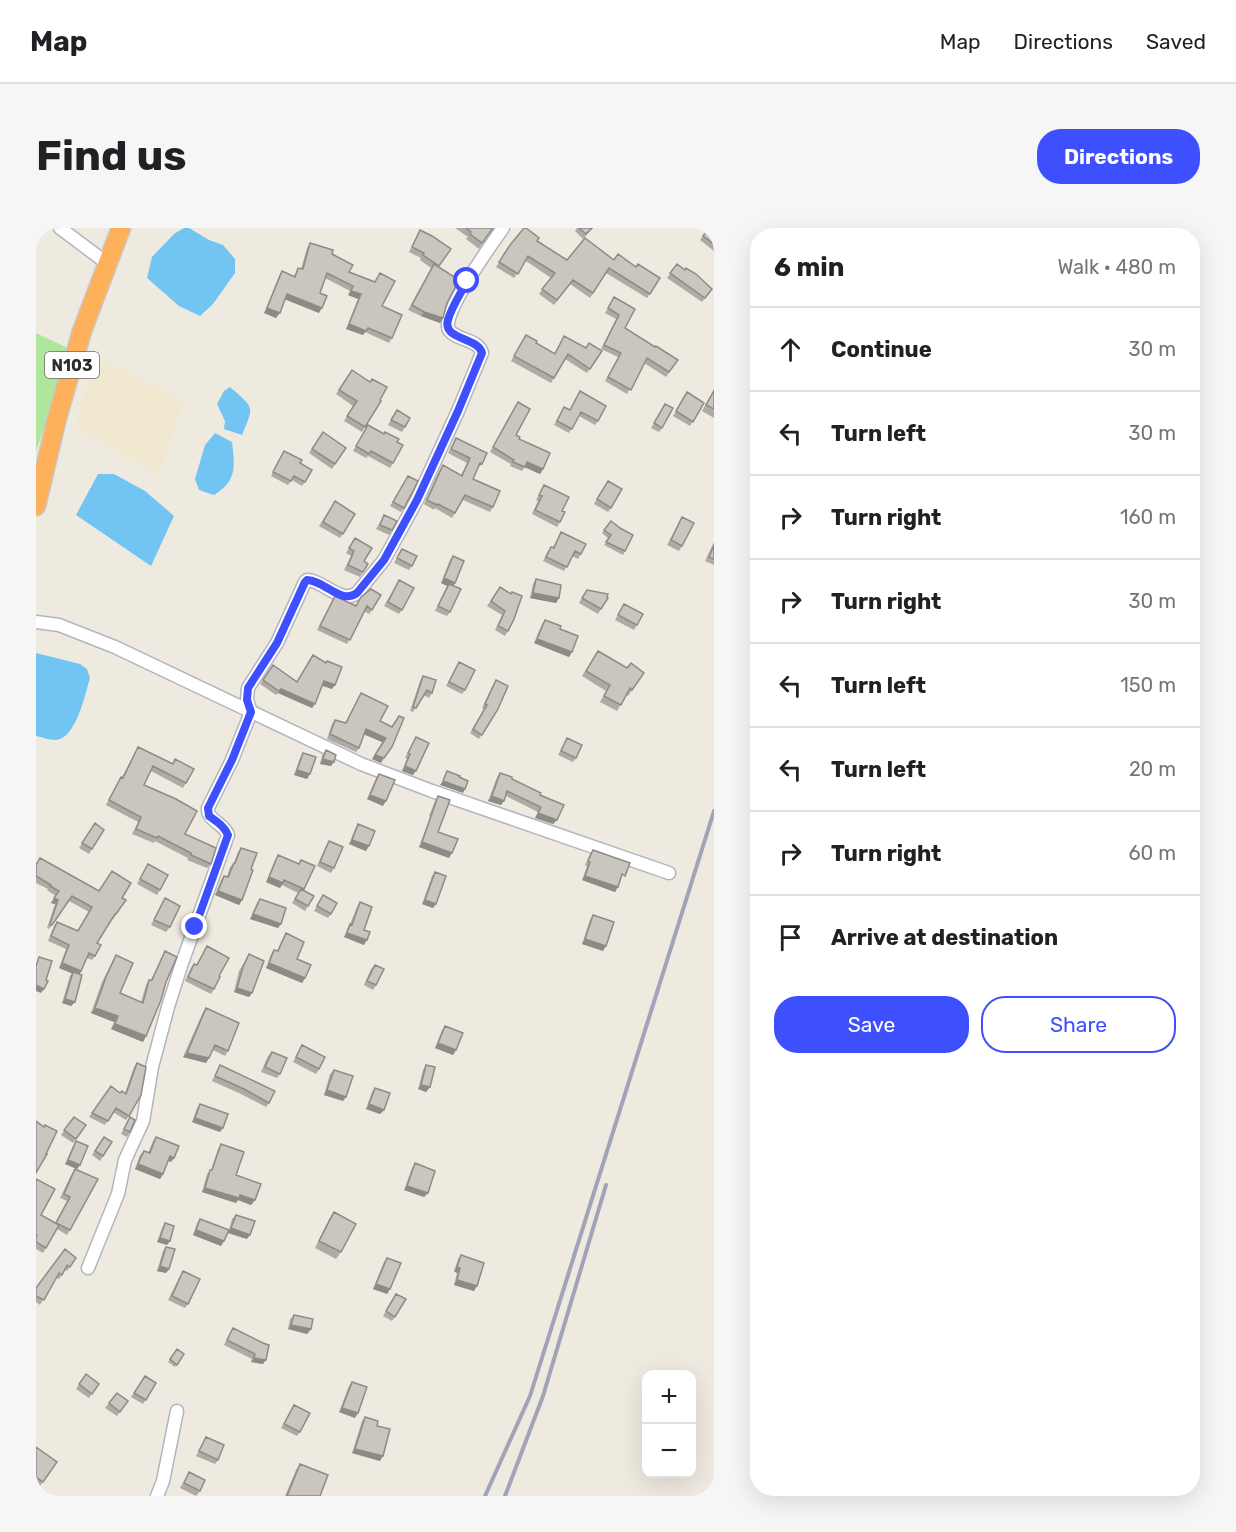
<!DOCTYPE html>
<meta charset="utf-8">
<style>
body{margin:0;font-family:Rubik,sans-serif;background:#f6f6f6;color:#202124}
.controls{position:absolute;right:18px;bottom:18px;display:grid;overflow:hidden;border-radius:12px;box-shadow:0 6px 24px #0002}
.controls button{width:54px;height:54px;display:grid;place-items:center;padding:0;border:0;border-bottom:2px solid #e0e0e0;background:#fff;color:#202124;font:30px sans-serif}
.stop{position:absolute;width:18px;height:18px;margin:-14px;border:4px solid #3e50fe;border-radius:50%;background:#fff}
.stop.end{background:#3e50fe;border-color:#fff;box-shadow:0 2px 6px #0008}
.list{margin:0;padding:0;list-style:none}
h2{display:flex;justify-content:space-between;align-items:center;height:78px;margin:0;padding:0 24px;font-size:26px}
h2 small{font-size:20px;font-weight:400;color:#757577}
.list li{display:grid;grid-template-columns:39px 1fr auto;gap:18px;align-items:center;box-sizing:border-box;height:84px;padding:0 24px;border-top:2px solid #e0e0e0}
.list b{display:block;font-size:22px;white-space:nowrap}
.list em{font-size:20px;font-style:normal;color:#757577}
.actions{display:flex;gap:12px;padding:18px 24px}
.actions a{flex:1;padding:14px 0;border:2px solid #3e50fe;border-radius:24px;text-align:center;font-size:21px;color:#3e50fe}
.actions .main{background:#3e50fe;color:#fff}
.icon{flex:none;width:33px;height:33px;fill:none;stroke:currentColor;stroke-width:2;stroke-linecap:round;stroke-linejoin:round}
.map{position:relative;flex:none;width:678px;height:1268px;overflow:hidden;border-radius:24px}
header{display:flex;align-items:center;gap:36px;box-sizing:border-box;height:84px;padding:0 30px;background:#fff;border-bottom:2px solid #e0e0e0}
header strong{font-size:28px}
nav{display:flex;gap:33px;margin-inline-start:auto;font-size:21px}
.intro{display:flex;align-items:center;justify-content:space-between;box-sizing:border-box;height:144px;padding:0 36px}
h1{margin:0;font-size:42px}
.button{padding:15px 27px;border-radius:24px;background:#3e50fe;color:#fff;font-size:21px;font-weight:700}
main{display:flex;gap:36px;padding:0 36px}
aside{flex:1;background:#fff;border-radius:24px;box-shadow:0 6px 24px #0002}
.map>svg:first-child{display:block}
.education{fill:#f0e8cf}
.green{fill:#aee69c}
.water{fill:#72c4f2}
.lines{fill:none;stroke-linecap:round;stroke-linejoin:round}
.minor-casing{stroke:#b3b4c1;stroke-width:15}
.highway-casing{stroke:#c8c8c8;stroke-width:21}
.minor{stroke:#fff;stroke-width:12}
.highway{stroke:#ffb05a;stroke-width:18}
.rail{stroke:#a2a3b8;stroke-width:4}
.wall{fill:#aeaaa4}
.shaded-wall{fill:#8d8b86}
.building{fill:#cac6bf;stroke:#8d8b86;stroke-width:1.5}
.route{stroke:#3e50fe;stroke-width:8}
.labels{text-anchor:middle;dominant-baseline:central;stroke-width:4.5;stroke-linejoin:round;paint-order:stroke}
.shield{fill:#fff;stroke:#6c6c6c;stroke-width:1.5}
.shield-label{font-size:16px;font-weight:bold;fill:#2d2d2d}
</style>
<header>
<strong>Map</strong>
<nav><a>Map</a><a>Directions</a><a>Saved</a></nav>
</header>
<div class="intro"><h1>Find us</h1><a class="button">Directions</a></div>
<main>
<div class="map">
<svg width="678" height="1268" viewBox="0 0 678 1268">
<rect width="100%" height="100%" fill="#efeae0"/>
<path class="education" d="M60,127L147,174L124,247L39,199Z"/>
<path class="green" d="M0,105L34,121L0,224Z"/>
<path class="water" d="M148,0H153L173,12L187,17L199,31V45L177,76L164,88L143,78L111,50L116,29L138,6Z
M194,159C219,181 218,177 206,207L188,201L189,193L181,176L188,163Z
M179,205L196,214C199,238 201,253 178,267L163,262L159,251L169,217Z
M62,246H78L109,263L138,288L115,338L40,287Z
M0,425L44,436L51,441L54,450C49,466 40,512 19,512C13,512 6,509 0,508Z"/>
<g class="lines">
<g class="minor-casing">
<path id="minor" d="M24,0L72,36
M0,394L23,397L79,419L325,536L396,563L633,645
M52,1040L82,966L89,932L107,893L116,839L132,779L146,735L192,607C188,595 171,593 172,580L196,532L215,484L211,472L212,460L241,415L269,354L271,352C287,352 305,377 321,365L348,332L381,272L422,183L446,125C443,111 421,113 413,102C403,89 457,14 467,0
M121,1268L127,1253L141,1183"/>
</g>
<g class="highway-casing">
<path id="highway" d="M0,278L21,190L46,103L85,0"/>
</g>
<use href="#minor" class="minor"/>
<use href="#highway" class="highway"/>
<path class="rail" d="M449,1268L494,1168L678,583
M469,1268L507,1168L570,957"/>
</g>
<path class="wall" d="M419,0H457L443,21L430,11L432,9Z
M541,0H557L547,11L539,3Z
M673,0H678V23L664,12Z
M384,2L403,39L411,75L404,95L385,88L372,82L395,40L384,32L385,30L373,24Z
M501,13L531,32H578L600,39L624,50L611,70L570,45L554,70L534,56L518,77L503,66L515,50L490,33L478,50L460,39L474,17Z
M274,15L296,26L313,44L338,54L344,45L346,78L356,110L353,115L329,104L327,107L310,101L322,71L312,67L314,63L289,50L284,65L283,85L249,71L240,90L228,85L243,48L246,43L258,48L262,40L265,41L271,20Z
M641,36L676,61L666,74L631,50Z
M578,69L589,100L619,119L642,132L630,149L608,135L591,166L569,153L582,129L565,121L580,91L569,85Z
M490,107L500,115L518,126L528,108L550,120L566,123L551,145L529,131L515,155L475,133Z
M316,142L345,173L326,204L308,193L317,178L300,166Z
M678,161V190L666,183Z
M544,163L562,193L559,197L543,188L533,205L518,197L528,179L534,182Z
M648,169L668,175L654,198L637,188Z
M482,174L480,207L507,241L504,246L489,239L486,243L474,238L475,236L454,224Z
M629,176L626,200L623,204L615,200Z
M361,182L369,199L366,204L352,197Z
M332,197L361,214L357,235L354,240L332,228L330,230L317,223Z
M287,204L310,220L296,241L273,225Z
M420,210L446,236L442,240L437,251L457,279L454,284L427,272L416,290L399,280L398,282L388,276L404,241L407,237L425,247L431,235L412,225Z
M248,223L264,235L269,254L266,258L256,252L252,257L235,248Z
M372,248L368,280L365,284L354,278Z
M508,257L524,294L521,299L496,286L502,273L500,272Z
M569,257L575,280L572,284L558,276Z
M296,278L319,286L304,310L283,298Z
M348,287L356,302L353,307L340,301Z
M646,289V318L643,323L631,317Z
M575,293L589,323L587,327L568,317L573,311L566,305Z
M525,304L545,326L542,331L536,328L528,343L507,333L512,323L515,319H517Z
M319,310L328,333L332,336L324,349L308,342L315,328L310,325Z
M678,314V337L669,333Z
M366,321L376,338L373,342L358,335Z
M417,328L419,355L417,358L414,384L411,388L399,383L411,358L405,355L414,332Z
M500,351L523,370L520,375L494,370L497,356Z
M363,352L366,382L363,386L348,378Z
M464,359L475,366L472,403L469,408L459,402L466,387L451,378Z
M551,362L565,381L562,386L543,375Z
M299,368L320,378L325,369L336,382L333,386L328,383L311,416L281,402Z
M588,376L601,397L598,402L579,392Z
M509,392L524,401L536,424L533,429L498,415L506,396Z
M562,423L591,440L608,445L592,468L590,466L581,483L564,474L570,463L546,448Z
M291,433L296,461L286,458L276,480L242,465L240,467L224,456L237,437L261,453L289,435Z
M423,434L429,462L426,466L410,458Z
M387,448L396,465L393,470L388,467L377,484L374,483L384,453Z
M460,452L462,481L443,511L434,505L448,481L446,480L457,457Z
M325,465L344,493L356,499L345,535L336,531L346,514L328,506L323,520L320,524L291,511L296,496L299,492L309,495Z
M380,509L377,547L366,543L371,530H369Z
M531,510L540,530L537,534L522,527Z
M102,519L136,536L139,531L150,555L147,560L115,543L108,557L175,636L171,640L151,632L152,630L119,613L118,615L96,606L102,594L70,577L82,554L85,549H86Z
M290,522L295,538L284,536L286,527Z
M267,525L271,551L258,547L264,530Z
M464,545L504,567L521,592L517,596L499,590L502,584L470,568L465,577L452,573L461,549Z
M343,546L347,578L331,571L340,550Z
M402,568V604L413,630L383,619L394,589L393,588L399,573Z
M59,595L68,602L53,626L43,620Z
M322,596L330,623L313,616L319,601Z
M293,613L298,640L295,645L281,638L290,618Z
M205,620L215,641L206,672L203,677L179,667L185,652L188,648L191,649L194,639L198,635L202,624Z
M557,622L586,652L585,651L579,664L546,652L551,638L549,637L554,626Z
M242,627L262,636L265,632L279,638L267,662L272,678L269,683L256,675L262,665L246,657L244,660L230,654L239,632Z
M4,630L63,663L86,670L90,672L77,691L76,690L61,715L59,728L56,732L51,730L44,746L39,774L35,778L26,775L34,748L36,745L23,740L30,721L12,713L18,698L21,694L41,703L53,684L33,673L13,701L11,700L19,676L15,675L20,668L11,662L12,661L0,655V636Z
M112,636L124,662L121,667L101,656Z
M399,644L397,680L386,676L396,648Z
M287,667L295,686L292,690L278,683Z
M129,670L134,699L130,704L115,697Z
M224,671L242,700L214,691L221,675Z
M324,674L328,702V717L308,709L311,701L314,696L321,679Z
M557,687L567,723L546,716L554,692Z
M250,705L269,750L266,755L230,740L235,726L238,722L241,723L247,710Z
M171,718L183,748L178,761L175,766L149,753L155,740L158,736L160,737Z
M129,723L130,754L110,808L107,814L75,801L78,794L55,785L66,754L77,732L80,727L84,765L105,774L110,757L113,752H115L126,729Z
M213,726L216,765L213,769L198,764L203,743Z
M339,737L340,757L337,762L328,757L335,741Z
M170,780L192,823L189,828L177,822L170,835L147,829L167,784Z
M409,798L420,822L417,827L399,820L406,802Z
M266,817L283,841L280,846L257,834Z
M236,824L244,846L241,850L225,844L232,828Z
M101,835L93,888L90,892L77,884L69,897L53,889L75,858L84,865H89L98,839Z
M184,837L233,875L230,879L205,866L176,853Z
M390,837L394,859L390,864L382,861L387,842Z
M298,842L307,873L288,867L294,846Z
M339,860L348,882L344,886L330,881L336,864Z
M164,876L184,904L156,894L161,880Z
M38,889L50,897L37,915L25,907Z
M94,889V904L91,909L85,906Z
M68,909L76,914L64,933L56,927Z
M120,909L138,930L135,934L132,933L127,946L124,951L99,941L104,927L108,923L112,925L117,913Z
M40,913L44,937L41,941L29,936L37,918Z
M185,916L200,947L219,972L215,977L202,972L200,975L166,964L171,946L175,942L182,921Z
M379,935L392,965L388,969L368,962L376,940Z
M39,941L34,1002L31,1007L21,1001L7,1025L0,1021V951L5,987L19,995L31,973L24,970L36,945Z
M298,984L305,1024L300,1031L279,1020L293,991Z
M200,987L211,1011L192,1005L185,1018L157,1007L161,995L164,991L193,1002L196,991Z
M129,995L134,1013L131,1017L121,1014L126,1000Z
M130,1019L133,1041L130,1045L121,1043L127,1023Z
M425,1027L438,1063L418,1057L421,1045L418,1043L422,1031Z
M40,1030L31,1043L29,1042L23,1051L20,1050L4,1077L0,1074V1060Z
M351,1030L354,1061L351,1066L337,1061L348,1034Z
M147,1043L152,1076L149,1080L132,1072L144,1048Z
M360,1066L359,1089L356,1093L347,1088Z
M258,1087L275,1101L271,1106L252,1101L254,1091Z
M197,1100L227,1136L215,1134L216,1131L188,1117Z
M141,1121L148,1126L139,1139L132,1134Z
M50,1146L63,1156L53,1170L40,1161Z
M109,1148L120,1155L107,1176L95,1169Z
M316,1154L319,1190L303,1184L313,1158Z
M81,1165L92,1173L81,1188L69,1180Z
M258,1177L264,1204L261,1208L245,1200Z
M329,1189L341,1198L344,1233L316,1225L326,1193Z
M170,1209L182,1232L179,1236L160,1228Z
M0,1219L21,1234L4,1258L0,1255Z
M264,1236L284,1268H249L260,1242Z
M153,1244L164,1263L160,1268L144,1260Z"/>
<path class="shaded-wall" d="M315,63L325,66L322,71L312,67Z
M251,66L286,80L283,85L248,71Z
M231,80L244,85L240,90L228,85Z
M388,84L407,90L404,95L385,88Z
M313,96L330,103L327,107L310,101Z
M491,234L507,241L504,246L488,239Z
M408,350L419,355L416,360L405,355Z
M497,365L523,370L520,375L494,370Z
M501,411L536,424L533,429L498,415Z
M288,453L299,457L296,461L285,457Z
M245,461L279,476L276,480L242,465Z
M330,501L350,510L346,514L327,506Z
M339,527L348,530L345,535L336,531Z
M287,531L298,534L295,538L284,536Z
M369,538L380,543L377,547L366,543Z
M261,542L274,546L271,551L258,547Z
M407,553L429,561L427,565L404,557Z
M334,567L350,573L347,578L331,571Z
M456,568L468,573L465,577L452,573Z
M502,585L521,592L517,596L499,590Z
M316,612L333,618L330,623L313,616Z
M386,614L416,625L413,630L383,619Z
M549,648L582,659L579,664L546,652Z
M233,649L247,655L244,660L230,654Z
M182,663L206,672L203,677L179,667Z
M18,670L22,672L19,676L15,675Z
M389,672L400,676L397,680L386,676Z
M217,686L245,696L242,700L214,691Z
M311,705L331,712L328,717L308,709Z
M549,711L570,718L567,723L546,716Z
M26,735L45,743L42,748L23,740Z
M233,735L269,750L266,755L230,740Z
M0,757L8,761L5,765L0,763Z
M201,760L216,765L213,769L198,764Z
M29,771L39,774L35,778L26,775Z
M59,780L82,788L78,794L55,785Z
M79,796L110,808L107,814L75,801Z
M402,815L420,822L417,827L399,820Z
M151,825L173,830L170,835L147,829Z
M385,857L394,859L390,864L382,861Z
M291,862L310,869L307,873L288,867Z
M333,876L348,882L344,886L330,881Z
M159,890L187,900L184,904L156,894Z
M134,928L138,930L135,934L131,932Z
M32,932L44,937L41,941L29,936Z
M102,936L127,946L124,951L99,941Z
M371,958L392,965L388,969L368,962Z
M169,960L204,967L219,972L215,977L202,972L200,975L166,964Z
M195,1000L214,1007L211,1011L192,1005Z
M160,1002L188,1013L185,1018L157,1007Z
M124,1010L134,1013L131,1017L121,1014Z
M124,1038L133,1041L130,1045L121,1043Z
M421,1039L424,1040L421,1045L418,1043Z
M421,1052L441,1058L438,1063L418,1057Z
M340,1056L354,1061L351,1066L337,1061Z
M255,1097L275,1101L271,1106L252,1101Z
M218,1130L230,1132L227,1136L215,1134Z
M306,1180L322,1185L319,1190L303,1184Z
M319,1221L347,1228L344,1233L316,1225Z"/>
<path class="building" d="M430,0H457L446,15L434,6L435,4Z
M488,0H490L503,10L501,13L531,32L549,10L578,32L582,26L600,39L602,36L624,50L614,66L573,40L557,65L537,52L521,72L506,61L519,45L492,28L482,46L463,34L474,17Z
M543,0H556L550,6Z
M673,0H678V16L667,8Z
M384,2L396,8L415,21L403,38L387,27L388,25L376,19Z
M274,15L297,22L296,26L317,37L313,44L339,54L344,45L359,53L346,78L366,87L356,110L332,100L330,103L313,96L325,66L315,63L317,58L291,45L284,65L291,68L286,80L251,66L244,85L231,80L246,43L259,49L262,40L267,41Z
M398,36L423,52L411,75L407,90L388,84L376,77Z
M641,36L649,42L650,40L660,46L676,61L669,70L634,45Z
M578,69L599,81L589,100L619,119L620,118L642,132L633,144L611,130L595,162L572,149L585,125L568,117L583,87L572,80Z
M490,107L501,113L500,115L519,126L528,108L550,120L553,115L566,123L554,141L532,126L518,150L478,128Z
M316,142L334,154L336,151L351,159L344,172L345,173L329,199L311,188L321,173L303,162Z
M544,163L570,178L562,193L545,184L536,201L521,193L528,179L534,182Z
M678,163V181L670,177Z
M651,164L668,175L657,194L640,183Z
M482,174L494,181L480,207L484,209L483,211L514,225L507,241L491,234L489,239L477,234L478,232L457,219Z
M629,176L637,180L626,200L618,195Z
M361,182L374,190L369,199L355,192Z
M332,197L348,206L349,204L363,211L361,214L367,217L357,235L335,223L333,226L320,218Z
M287,204L310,220L299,236L276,221Z
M420,210L451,225L446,236L444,235L437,251L464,263L457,279L429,267L419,285L402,276L401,277L391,272L407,237L426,248L434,230L415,221Z
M248,223L266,232L264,235L276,242L269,254L258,248L255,253L237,244Z
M372,248L382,253L368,280L357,274Z
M572,253L586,261L575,280L561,271Z
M508,257L533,269L526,283L529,284L524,294L499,282L506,268L503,267Z
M299,273L319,286L307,306L287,294Z
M348,287L361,293L356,302L344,297Z
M646,289L658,295L646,318L635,312Z
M575,293L584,300L597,307L589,323L570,314L575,307L568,302Z
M525,304L550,316L545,326L539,323L531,339L510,329L515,319L518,320Z
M319,310L336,320L328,333L332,336L327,344L312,337L318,323L313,320Z
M678,317V331L673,329Z
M366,321L381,328L376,338L361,330Z
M417,328L428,333L419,355L408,350Z
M500,351L525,357L523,370L497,365Z
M363,352L378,360L366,382L352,374Z
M413,356L425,361L414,384L402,378Z
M464,359L475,366L476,364L486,368L478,391L472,403L462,398L469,383L455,373Z
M335,361L345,367L336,382L331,378L314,412L284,398L299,368L320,378L325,369Z
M551,362L572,366L571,369L572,370L565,381L546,370Z
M588,376L607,386L601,397L582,387Z
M509,392L525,398L524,401L542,408L536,424L501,411Z
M562,423L591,440L595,435L608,445L596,462L594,460L585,477L568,468L574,457L550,443Z
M277,427L290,435L291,433L306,439L299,457L288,453L279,476L245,461L243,463L227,452L237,437L261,454Z
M423,434L439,442L429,462L413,454Z
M387,448L400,452L396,465L391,462L380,480L377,479Z
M460,452L472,458L462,481L446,507L437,501L451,477L449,476Z
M325,465L352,478L344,493L356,499L363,488L368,490L356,519L348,530L339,527L350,510L330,501L323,520L294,506L299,492L310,495Z
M380,509L393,515L380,543L369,538L374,526L372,525Z
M531,510L546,517L540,530L525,523Z
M102,519L137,536L139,531L158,541L150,555L117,538L108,557L140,571L161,583L149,606L180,620L175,636L155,627V625L122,608L121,610L100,601L105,589L73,572L85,549L87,550Z
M290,522L300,527L298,534L287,531Z
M267,525L280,529L274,546L261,542Z
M411,543L424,548L423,549L432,553L429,561L407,553Z
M464,545L476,549V551L505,565L504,567L528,577L521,592L502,585L505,579L471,563L468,573L456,568Z
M343,546L359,552L350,573L334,567Z
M402,568L414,572L402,604L422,611L416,625L386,614Z
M59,595L68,602L56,621L46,615Z
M322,596L339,603L333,618L316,612Z
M293,613L307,619L298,640L284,634Z
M205,620L221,625L215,641L217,642L206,672L182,663L188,648L192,649L198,635H199Z
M557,622L594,635L589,648L586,646L582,659L549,648L554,634L552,633Z
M242,627L263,636L265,632L279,638L268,661L248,652L247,655L233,649Z
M4,630L63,663L76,643L95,655L86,670L90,672L80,686H79L61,715L65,717L59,728L53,725L45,743L26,735L33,717L15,708L21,694L42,703L56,679L36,668L16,697L14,696L22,672L18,670L23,663L14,658L15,657L0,648V637Z
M112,636L132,647L124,662L104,651Z
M399,644L410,648L400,676L389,672Z
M265,661L278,668L272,678L259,671Z
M287,667L301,675L295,686L281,678Z
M129,670L144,678L134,699L118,692Z
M224,671L250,680L245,696L217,686Z
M324,674L336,679L328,702L334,704L331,712L311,705L314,696L316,697Z
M557,687L578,694L570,718L549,711Z
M250,705L268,714L261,731L275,737L269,750L233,735L238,722L242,723Z
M171,718L193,730L183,748L184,749L178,761L152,749L158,736L161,737Z
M129,723L141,729L130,754L125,772L110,808L79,796L82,788L59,780L70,749L80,727L97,735L84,765L107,775L113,752H116Z
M213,726L228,733L216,765L201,760L207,739Z
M3,729L16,733L10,752L12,753L8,761L0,757V738Z
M339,737L348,741L340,757L331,753Z
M37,744L46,747L39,774L29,771Z
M170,780L203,795L192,823L179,817L173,830L151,825Z
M409,798L427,805L420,822L402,815Z
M266,817L289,829L283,841L260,829Z
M236,824L251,830L244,846L229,839Z
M101,835L110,839L105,867L93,888L80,880L72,893L56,885L75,858L84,865L86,863L90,866Z
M184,837L239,863L233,875L208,861L179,848Z
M390,837L399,839L394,859L385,857Z
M298,842L317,848L310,869L291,862Z
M339,860L354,865L348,882L333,876Z
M164,876L192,886L187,900L159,890Z
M38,889L50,897L40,911L28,902Z
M94,889L99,892L94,904L88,901Z
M0,893L8,899L9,897L21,903L10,926H11L0,945Z
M68,909L76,914L67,928L59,923Z
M120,909L143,918L138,930L134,928L127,946L102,936L108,923L114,925Z
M40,913L52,918L44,937L32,932Z
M185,916L208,924L200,947L225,956L219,972L204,967L203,970L169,960L174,942H176Z
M379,935L399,943L392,965L371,958Z
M39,941L62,951L34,1002L20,995L34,969L28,966Z
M0,951L19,961L5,987L23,997L10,1020L0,1014V1009L1,1007L0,1006Z
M298,984L320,996L305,1024L283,1013Z
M200,987L219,993L214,1007L195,1000Z
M164,991L193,1002L188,1013L160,1002Z
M129,995L138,998L134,1013L124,1010Z
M130,1019L139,1021L133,1041L124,1038Z
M29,1021L40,1030L34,1039L31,1037L26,1047L23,1045L8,1072L0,1068V1060Z
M425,1027L448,1035L441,1058L421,1052L424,1040L421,1039Z
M351,1030L365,1035L354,1061L340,1056Z
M147,1043L164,1051L152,1076L136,1068Z
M360,1066L370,1071L359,1089L350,1083Z
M258,1087L277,1091L275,1101L255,1097Z
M197,1100L227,1115L233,1117L230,1132L218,1130L219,1126L191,1112Z
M141,1121L148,1126L141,1137L134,1131Z
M50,1146L63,1156L56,1166L43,1156Z
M109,1148L120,1155L110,1172L98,1165Z
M316,1154L331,1159L322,1185L306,1180Z
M81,1165L92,1173L84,1184L73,1175Z
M258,1177L274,1185L264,1204L248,1196Z
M329,1189L342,1193L341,1198L354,1201L347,1228L319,1221Z
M170,1209L188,1217L182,1232L163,1223Z
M0,1219L21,1234L7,1254L0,1249Z
M264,1236L292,1247L284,1268H251Z
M153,1244L169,1252L164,1263L148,1255Z"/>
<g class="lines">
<path class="route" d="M159,699L192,607C188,598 181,594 173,588L172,580L196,532L215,484L211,472L212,460L241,415L269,354L271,352C288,352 305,377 321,365L348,332L381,272L422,183L446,125C442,109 406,112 412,92C415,80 425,65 431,53"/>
</g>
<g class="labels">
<rect class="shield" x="9" y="124" width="54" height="26" rx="4.5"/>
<g class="shield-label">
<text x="36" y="137">N103</text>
</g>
</g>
</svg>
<div class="controls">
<button>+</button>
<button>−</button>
</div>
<div class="stop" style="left:431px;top:53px"></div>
<div class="stop end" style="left:159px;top:699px"></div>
</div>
<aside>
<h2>6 min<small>Walk · 480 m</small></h2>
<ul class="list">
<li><svg class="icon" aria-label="ahead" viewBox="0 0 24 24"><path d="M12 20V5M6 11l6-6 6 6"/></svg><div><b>Continue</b></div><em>30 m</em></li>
<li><svg class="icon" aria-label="left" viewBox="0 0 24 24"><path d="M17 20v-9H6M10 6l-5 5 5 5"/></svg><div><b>Turn left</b></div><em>30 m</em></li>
<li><svg class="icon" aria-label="right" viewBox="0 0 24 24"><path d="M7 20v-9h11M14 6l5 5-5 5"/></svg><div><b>Turn right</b></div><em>160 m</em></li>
<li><svg class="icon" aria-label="right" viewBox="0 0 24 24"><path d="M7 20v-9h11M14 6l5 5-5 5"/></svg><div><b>Turn right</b></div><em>30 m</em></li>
<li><svg class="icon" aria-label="left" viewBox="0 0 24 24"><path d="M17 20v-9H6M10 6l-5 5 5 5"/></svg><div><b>Turn left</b></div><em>150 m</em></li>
<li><svg class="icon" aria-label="left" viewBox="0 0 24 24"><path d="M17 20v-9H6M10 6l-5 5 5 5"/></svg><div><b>Turn left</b></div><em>20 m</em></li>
<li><svg class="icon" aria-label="right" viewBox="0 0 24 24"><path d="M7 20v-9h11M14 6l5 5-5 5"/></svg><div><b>Turn right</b></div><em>60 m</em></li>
<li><svg class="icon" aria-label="arrive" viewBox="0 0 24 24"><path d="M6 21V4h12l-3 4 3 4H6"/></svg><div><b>Arrive at destination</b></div></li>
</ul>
<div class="actions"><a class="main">Save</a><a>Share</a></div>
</aside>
</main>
